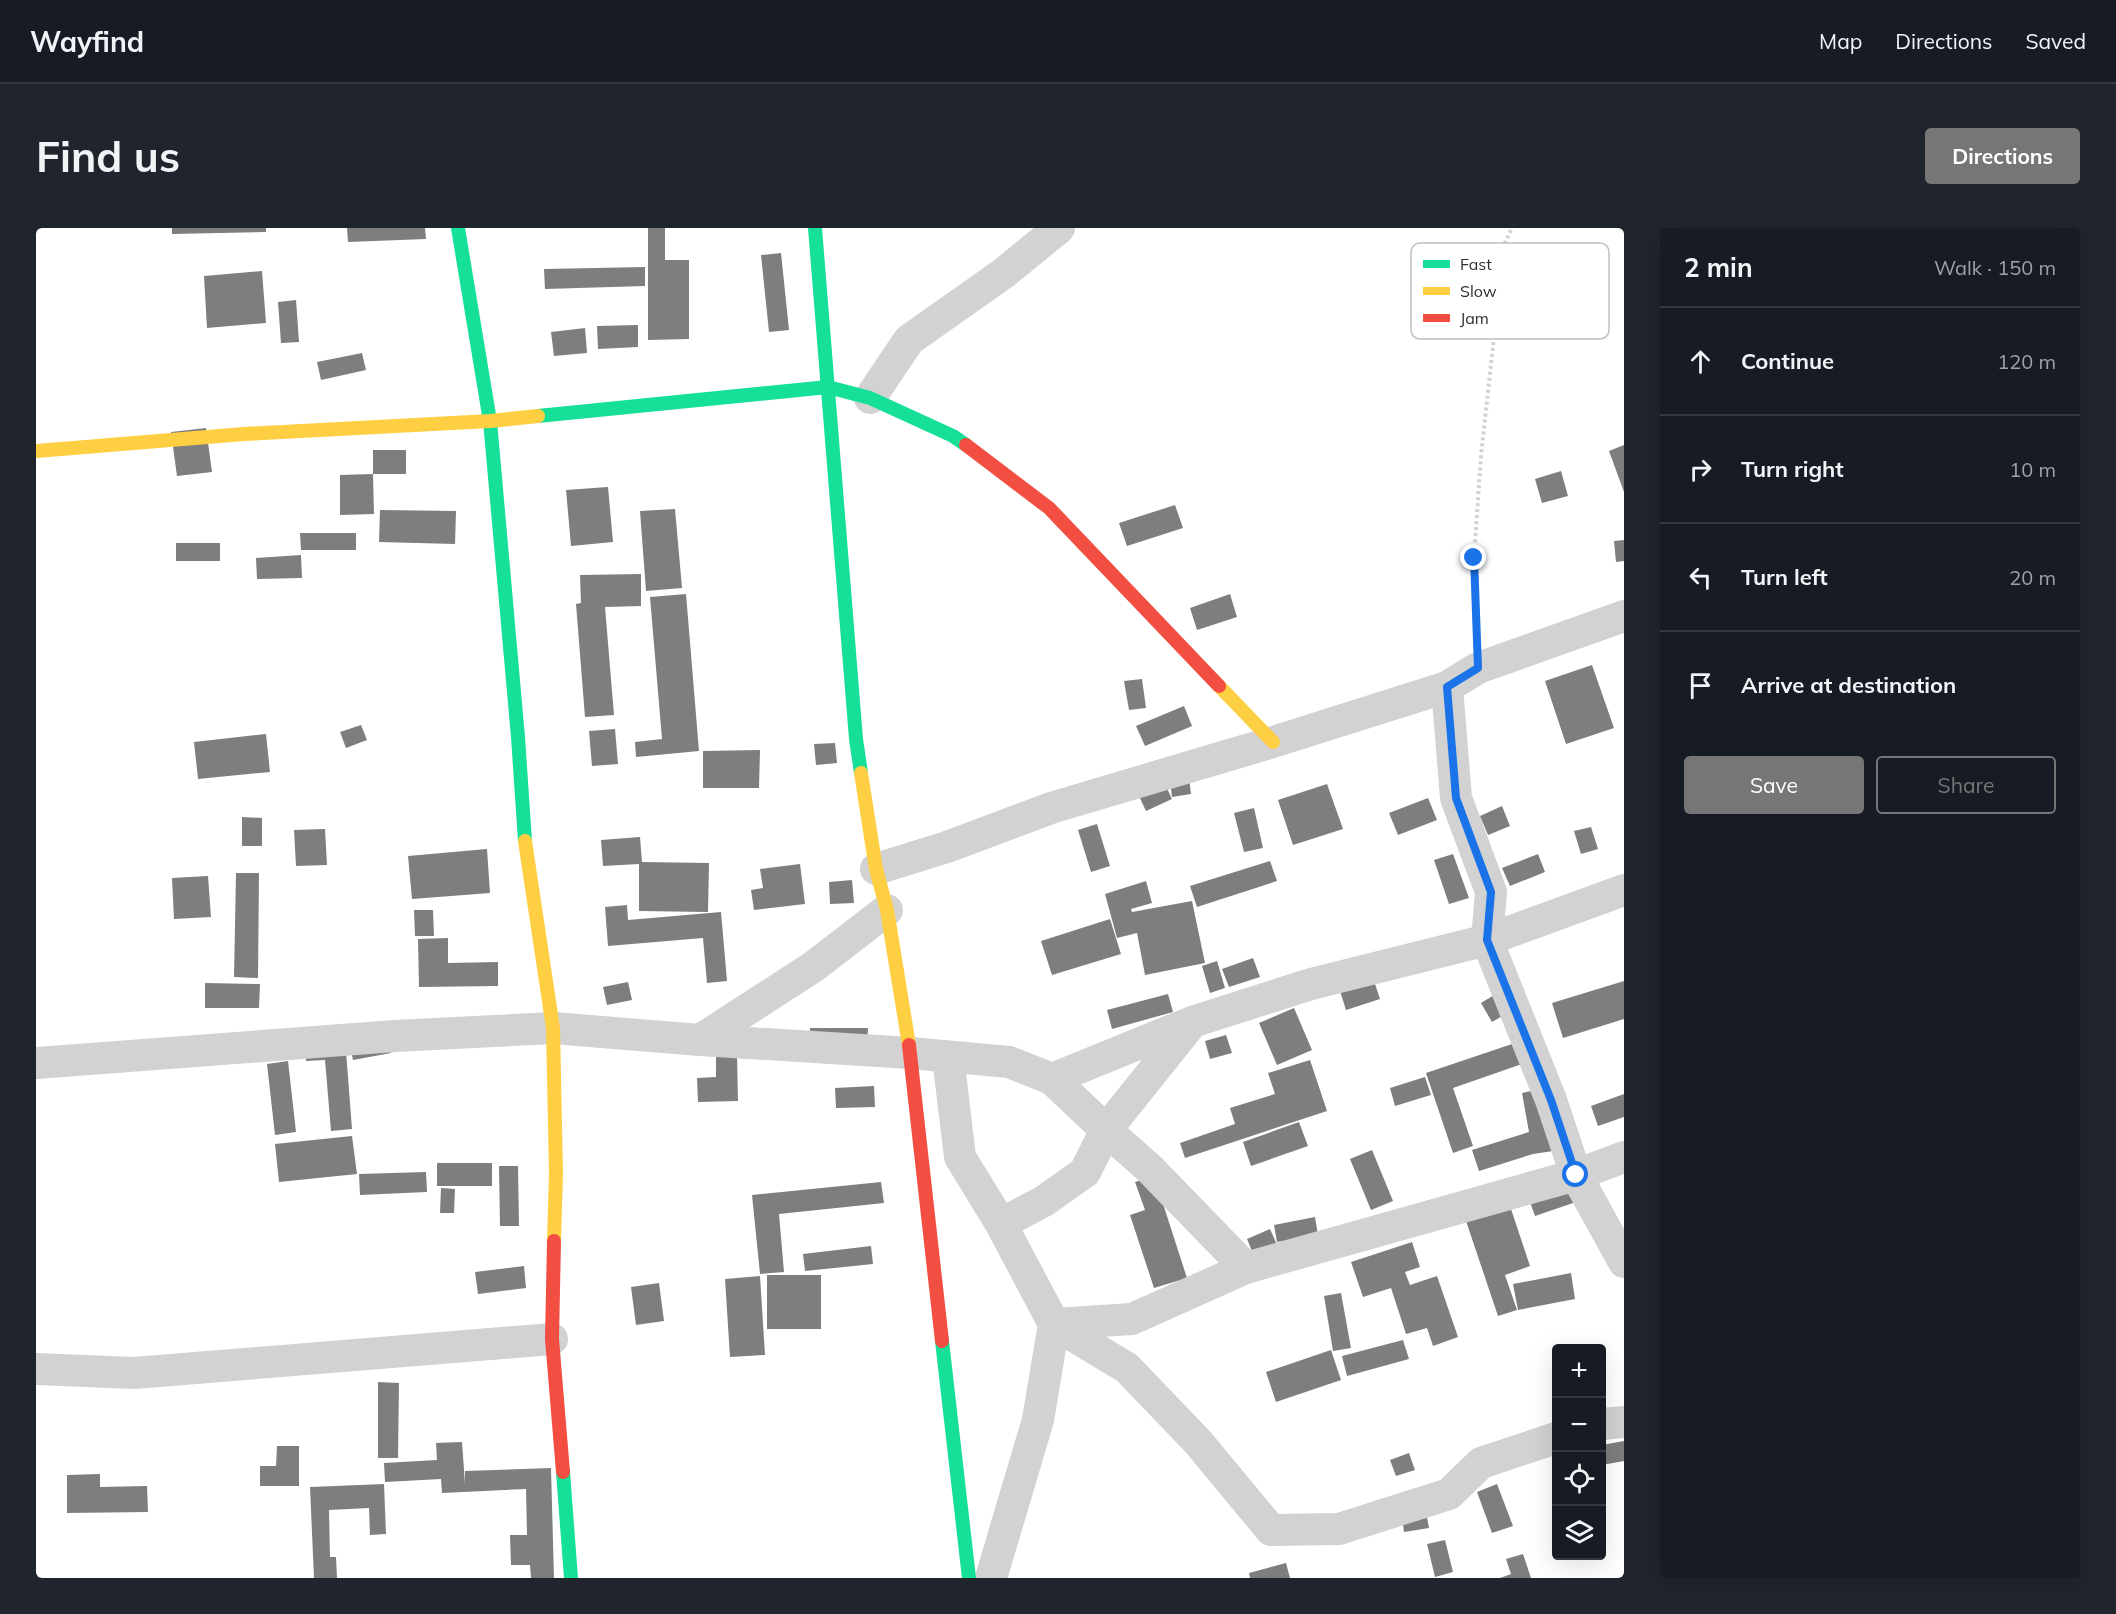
<!DOCTYPE html>
<meta charset="utf-8">
<style>
body{margin:0;font-family:Mulish,sans-serif;background:#20242c;color:#f1f3f6}
.controls{position:absolute;right:18px;bottom:18px;display:grid;overflow:hidden;border-radius:6px;box-shadow:0 6px 24px #0002}
.controls button{width:54px;height:54px;display:grid;place-items:center;padding:0;border:0;border-bottom:2px solid #363941;background:#171b24;color:#f1f3f6;font:30px sans-serif}
.stop{position:absolute;width:18px;height:18px;margin:-14px;border:4px solid #1a73e8;border-radius:50%;background:#fff}
.stop.end{background:#1a73e8;border-color:#fff;box-shadow:0 2px 6px #0008}
.list{margin:0;padding:0;list-style:none}
h2{display:flex;justify-content:space-between;align-items:center;height:78px;margin:0;padding:0 24px;font-size:26px}
h2 small{font-size:20px;font-weight:400;color:#9ea1a6}
.list li{display:grid;grid-template-columns:39px 1fr auto;gap:18px;align-items:center;box-sizing:border-box;height:108px;padding:0 24px;border-top:2px solid #363941}
.list b{display:block;font-size:22px;white-space:nowrap}
.list em{font-size:20px;font-style:normal;color:#9ea1a6}
.actions{display:flex;gap:12px;padding:18px 24px}
.actions a{flex:1;padding:14px 0;border:2px solid #767676;border-radius:6px;text-align:center;font-size:21px;color:#767676}
.actions .main{background:#767676;color:#fff}
.icon{flex:none;width:33px;height:33px;fill:none;stroke:currentColor;stroke-width:2;stroke-linecap:round;stroke-linejoin:round}
.map{position:relative;flex:none;width:1588px;height:1350px;overflow:hidden;border-radius:6px}
header{display:flex;align-items:center;gap:36px;box-sizing:border-box;height:84px;padding:0 30px;background:#171b24;border-bottom:2px solid #363941}
header strong{font-size:28px}
nav{display:flex;gap:33px;margin-inline-start:auto;font-size:21px}
.intro{display:flex;align-items:center;justify-content:space-between;box-sizing:border-box;height:144px;padding:0 36px}
h1{margin:0;font-size:42px}
.button{padding:15px 27px;border-radius:6px;background:#767676;color:#fff;font-size:21px;font-weight:700}
main{display:flex;gap:36px;padding:0 36px}
aside{flex:1;background:#171b24;border-radius:6px;box-shadow:0 6px 24px #0002}
.map>svg:first-child{display:block}
.building{fill:#7e7e7e}
.lines{fill:none;stroke-linecap:round;stroke-linejoin:round}
.path{stroke:#d2d2d2;stroke-width:4;stroke-dasharray:3 3;stroke-linecap:butt}
.street{stroke:#d2d2d2;stroke-width:32}
.fast{stroke:#16e098;stroke-width:14}
.slow{stroke:#ffcf43;stroke-width:14}
.jam{stroke:#f24e42;stroke-width:14}
.route{stroke:#1a73e8;stroke-width:8}
.key{fill:#fff;stroke:#c0c0c0;stroke-width:1.5}
.key-label{font-size:16px;fill:#2d2d2d}
</style>
<header>
<strong>Wayfind</strong>
<nav><a>Map</a><a>Directions</a><a>Saved</a></nav>
</header>
<div class="intro"><h1>Find us</h1><a class="button">Directions</a></div>
<main>
<div class="map">
<svg width="1588" height="1350" viewBox="0 0 1588 1350">
<rect width="100%" height="100%" fill="#fff"/>
<path class="building" d="M136,0H230V4L136,6Z
M311,0H389L390,11L312,14Z
M612,0H629V32H653V111L612,112Z
M745,25L753,102L733,104L725,27Z
M609,39V58L509,61L508,41Z
M226,43L230,95L171,100L168,48Z
M260,72L263,114L245,115L242,74Z
M602,97V119L562,121L561,98Z
M549,100L551,125L518,128L515,104Z
M326,125L330,142L285,152L281,134Z
M170,200L176,244L141,248L135,204Z
M1588,217V264L1573,223Z
M337,222H370V246H337Z
M1525,243L1532,268L1506,275L1499,251Z
M337,246L338,286L304,287V247Z
M572,259L577,314L535,318L530,262Z
M1139,277L1147,300L1091,318L1083,295Z
M639,281L646,360L610,363L604,283Z
M344,282L420,283L419,316L343,314Z
M264,305H320V322H265Z
M1588,312V333L1580,334L1578,313Z
M140,315H184V333H140Z
M265,327L266,350L221,351L220,330Z
M605,346V378L569,379L578,487L549,489L540,376L545,375L544,347Z
M650,366L663,523L600,529L599,514L626,511L614,369Z
M1194,366L1201,389L1161,402L1154,380Z
M1556,437L1578,500L1530,516L1509,453Z
M1106,451L1110,480L1093,482L1088,453Z
M1148,478L1156,498L1109,518L1100,498Z
M325,497L331,512L310,520L304,504Z
M579,501L582,536L556,538L553,503Z
M230,506L234,544L162,551L158,514Z
M799,515L801,535L780,537L778,516Z
M724,522L723,560H667V523Z
M1153,550L1155,566L1136,569L1134,552Z
M1128,554L1136,571L1110,583L1102,566Z
M1291,556L1307,601L1257,617L1242,572Z
M1392,570L1401,592L1362,607L1353,585Z
M1466,578L1474,598L1452,607L1444,588Z
M1218,580L1227,620L1208,624L1198,585Z
M206,589L226,590V618H206Z
M1061,596L1074,638L1055,644L1042,602Z
M1555,599L1562,621L1545,626L1538,603Z
M289,601L291,637L260,638L258,602Z
M604,609L606,634L673,635L672,684L603,683V636L567,638L565,612Z
M451,621L454,665L376,671L372,628Z
M1417,626L1433,670L1413,676L1398,632Z
M1502,626L1509,644L1474,658L1466,640Z
M1234,633L1241,653L1161,679L1154,658Z
M764,636L769,676L718,682L715,662L727,660L724,641Z
M200,645H223L222,750L198,749Z
M172,648L175,689L138,691L136,650Z
M816,652L818,675L794,676L793,654Z
M1110,653L1116,675L1095,681L1096,684L1156,673L1169,735L1109,747L1101,705L1081,710L1069,666Z
M591,677L592,692L685,684L691,753L671,755L667,710L572,718L569,679Z
M378,682H397L398,708H379Z
M1074,691L1085,726L1016,747L1005,713Z
M412,710V735L462,734V758L383,759L382,711Z
M1217,730L1224,749L1193,759L1186,741Z
M1181,733L1189,760L1174,765L1166,738Z
M1338,753L1344,771L1310,782L1304,763Z
M1588,753V791L1527,810L1516,775Z
M592,754L596,772L571,777L567,759Z
M169,755L224,756L223,780H169Z
M1463,764L1475,783L1456,794L1445,775Z
M1132,766L1137,784L1076,801L1071,782Z
M1258,780L1276,822L1241,837L1223,795Z
M774,800H832L831,821H774Z
M351,806L355,825L317,832L313,813Z
M1190,807L1196,825L1174,831L1169,813Z
M309,810L316,901L295,903L289,832L270,833L269,813Z
M1479,815L1486,836L1417,860L1437,918L1417,925L1390,845Z
M701,827L702,873L662,874L661,850L680,849V828Z
M1274,832L1291,883L1149,930L1144,915L1199,896L1194,880L1239,866L1232,845Z
M252,833L260,904L239,907L231,836Z
M1389,849L1395,867L1359,878L1354,860Z
M838,858L839,879L800,880L799,860Z
M1505,861L1517,923L1497,926L1443,943L1436,922L1493,904L1486,865Z
M1588,866V889L1562,898L1555,878Z
M1263,894L1272,918L1215,938L1207,914Z
M316,908L321,946L243,954L239,916Z
M1336,922L1357,973L1335,982L1314,931Z
M401,935H456V958H401Z
M463,938H482L483,998H464Z
M390,944L391,964L324,967L323,946Z
M1118,948L1151,1050L1118,1060L1094,987L1109,982L1099,954Z
M845,954L848,975L743,986L748,1044L724,1046L716,967Z
M1533,954L1540,974L1499,988L1492,968Z
M405,960L419,961L418,985H404Z
M1474,978L1494,1038L1469,1047L1481,1082L1462,1088L1430,993Z
M1279,989L1282,1007L1241,1014L1238,997Z
M1234,1001L1242,1019L1218,1028L1211,1011Z
M1376,1014L1384,1039L1369,1044L1374,1057L1401,1048L1422,1109L1397,1118L1391,1100L1370,1106L1355,1060L1327,1069L1315,1034Z
M835,1018L837,1036L769,1043L767,1026Z
M488,1038L490,1060L442,1066L439,1044Z
M1535,1045L1539,1071L1482,1082L1477,1056Z
M731,1047H785V1101H731Z
M724,1048L729,1127L694,1129L689,1051Z
M623,1055L628,1093L600,1097L595,1059Z
M1305,1065L1315,1120L1297,1123L1288,1068Z
M1367,1112L1373,1131L1311,1148L1306,1128Z
M1295,1122L1305,1152L1240,1174L1230,1144Z
M342,1154L363,1155L362,1230H342Z
M1588,1213V1233L1566,1237V1217Z
M426,1214L429,1256V1243L515,1240L518,1350H495L494,1337H475L474,1307H491L490,1261L406,1265L405,1251L349,1254L348,1235L401,1232L400,1215Z
M241,1218H263V1258H224V1238H240Z
M1373,1225L1379,1242L1360,1248L1354,1232Z
M64,1246V1259L111,1258L112,1284L31,1285V1247Z
M348,1256L350,1306L334,1307L333,1280L293,1282L294,1329H300L301,1350H278L274,1259Z
M1461,1256L1477,1298L1456,1305L1441,1264Z
M1390,1284L1393,1300L1368,1304L1366,1289Z
M1409,1312L1417,1344L1399,1349L1391,1316Z
M1487,1326L1495,1350H1464L1475,1346L1470,1331Z
M1250,1335L1254,1350H1214L1213,1345Z"/>
<g class="lines">
<path class="path" d="M1441,410L1438,330L1445,228L1468,17L1476,0"/>
<path class="street" d="M834,170L873,112L968,45L1023,0
M1411,459L1420,570L1455,664L1451,712L1515,872L1540,947L1588,1034
M840,641L911,619L1015,580L1237,514L1411,459L1442,440L1588,388
M664,812L777,739L851,682
M912,829L924,929L965,996L1018,1096L1002,1192L955,1350
M0,835L359,808L517,800L664,812L874,825L973,834L1016,851L1070,902L1114,941L1210,1040
M1016,851L1156,794L1275,756L1451,712L1588,662
M965,996L1008,973L1049,944L1070,902L1154,797
M1018,1096L1091,1140L1162,1214L1235,1302L1303,1301L1413,1266L1445,1235L1520,1210
M1018,1096L1096,1091L1210,1040L1540,947L1588,929
M0,1141L98,1145L516,1111
M1566,1196L1588,1194"/>
<path class="fast" d="M422,0L454,193L482,509L489,613
M779,0L820,511L825,545
M502,188L792,159L834,170L917,208L930,217
M906,1113L933,1350
M527,1244L535,1350"/>
<path class="slow" d="M0,223L208,206L454,193L502,188
M1183,458L1237,514
M825,545L840,641L851,682L873,817
M489,613L517,800L520,945L518,1013"/>
<path class="jam" d="M930,217L1013,280L1183,458
M873,817L906,1113
M518,1013L516,1111L527,1244"/>
</g>
<g class="lines">
<path class="route" d="M1438,330L1442,440L1411,459L1420,570L1455,664L1451,712L1515,872L1540,947"/>
</g>
<rect x="1375" y="15" width="198" height="96" rx="9" class="key"/>
<rect x="1387" y="32" width="27" height="8" fill="#16e098"/>
<rect x="1387" y="59" width="27" height="8" fill="#ffcf43"/>
<rect x="1387" y="86" width="27" height="8" fill="#f24e42"/>
<g class="key-label">
<text x="1424" y="42">Fast</text>
<text x="1424" y="69">Slow</text>
<text x="1424" y="96">Jam</text>
</g>
</svg>
<div class="controls">
<button>+</button>
<button>−</button>
<button><svg class="icon" aria-label="locate" viewBox="0 0 24 24"><circle cx="12" cy="12" r="6"/><path d="M12 2v4M12 18v4M2 12h4M18 12h4"/></svg></button>
<button><svg class="icon" aria-label="layers" viewBox="0 0 24 24"><path d="M12 4l9 5-9 5-9-5zM3 14l9 5 9-5"/></svg></button>
</div>
<div class="stop" style="left:1540px;top:947px"></div>
<div class="stop end" style="left:1438px;top:330px"></div>
</div>
<aside>
<h2>2 min<small>Walk · 150 m</small></h2>
<ul class="list">
<li><svg class="icon" aria-label="ahead" viewBox="0 0 24 24"><path d="M12 20V5M6 11l6-6 6 6"/></svg><div><b>Continue</b></div><em>120 m</em></li>
<li><svg class="icon" aria-label="right" viewBox="0 0 24 24"><path d="M7 20v-9h11M14 6l5 5-5 5"/></svg><div><b>Turn right</b></div><em>10 m</em></li>
<li><svg class="icon" aria-label="left" viewBox="0 0 24 24"><path d="M17 20v-9H6M10 6l-5 5 5 5"/></svg><div><b>Turn left</b></div><em>20 m</em></li>
<li><svg class="icon" aria-label="arrive" viewBox="0 0 24 24"><path d="M6 21V4h12l-3 4 3 4H6"/></svg><div><b>Arrive at destination</b></div></li>
</ul>
<div class="actions"><a class="main">Save</a><a>Share</a></div>
</aside>
</main>
